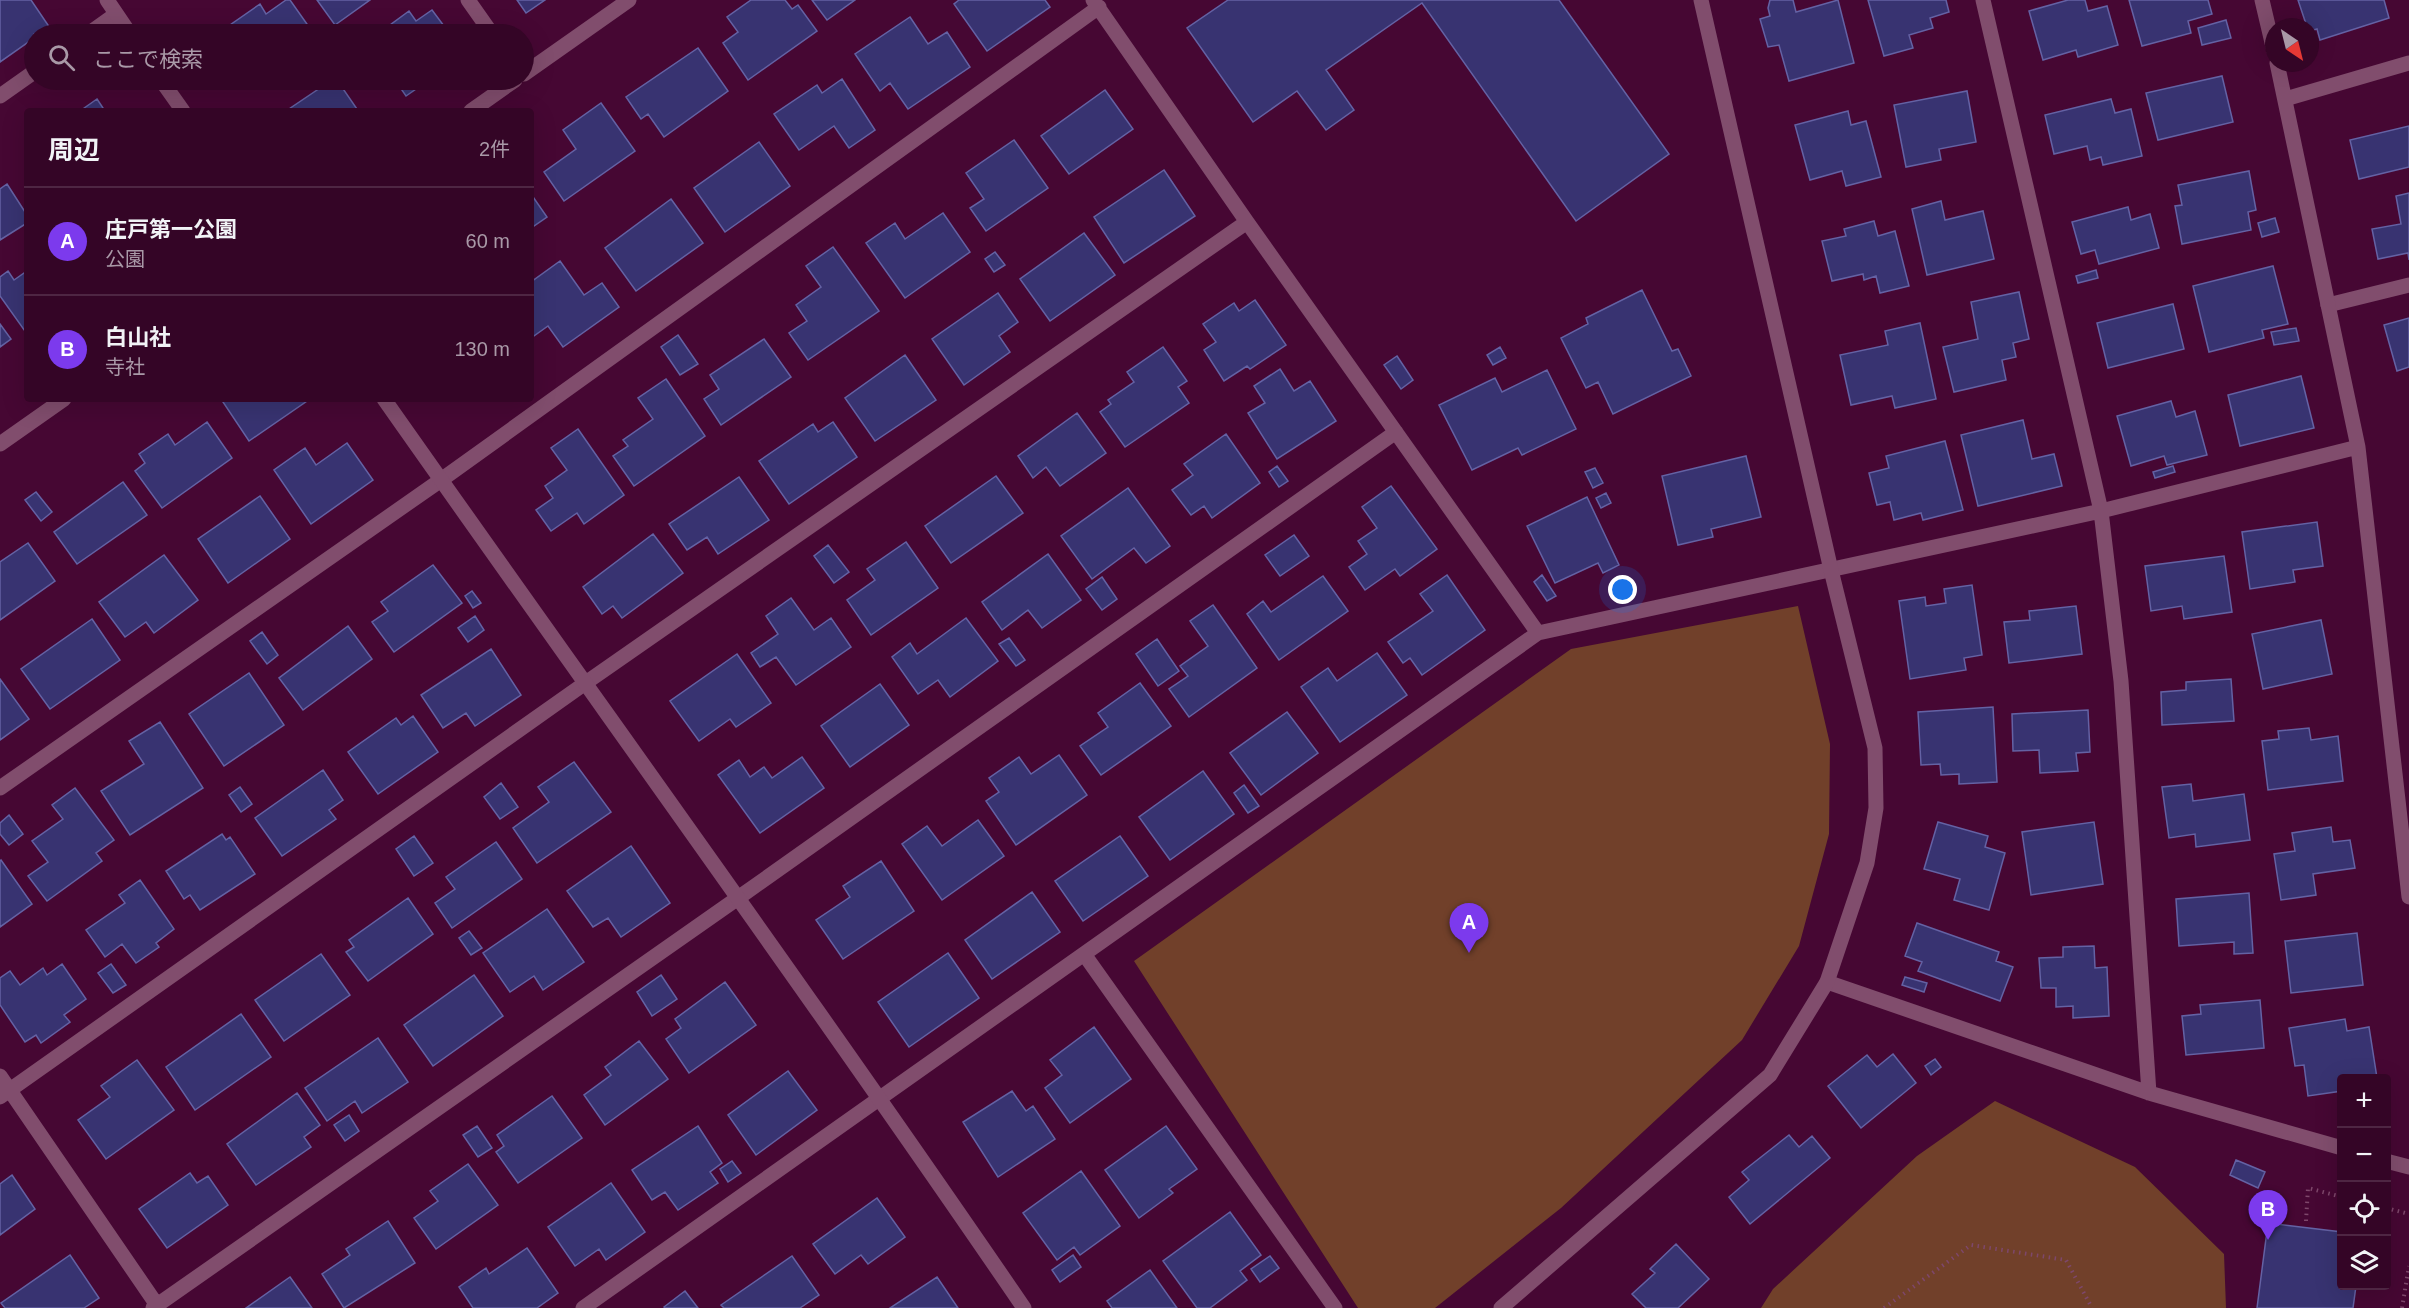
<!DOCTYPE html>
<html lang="ja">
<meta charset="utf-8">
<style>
body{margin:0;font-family:Arial,"Noto Sans JP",sans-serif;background:#3c0f2e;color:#f1f3f6}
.controls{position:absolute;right:18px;bottom:18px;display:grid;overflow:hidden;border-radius:6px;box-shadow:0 6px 24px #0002}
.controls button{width:54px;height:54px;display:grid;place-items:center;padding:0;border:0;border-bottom:2px solid #4e2643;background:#340526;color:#f1f3f6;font:30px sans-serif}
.compass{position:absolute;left:2265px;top:18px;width:54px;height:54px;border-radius:50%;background:#340526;box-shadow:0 6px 24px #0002;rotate:145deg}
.you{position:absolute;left:1623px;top:590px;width:21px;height:21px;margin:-15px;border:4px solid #fff;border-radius:50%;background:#1a73e8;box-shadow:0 0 0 9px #1a73e833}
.badge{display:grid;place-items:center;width:39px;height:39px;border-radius:50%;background:#7c3aed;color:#fff;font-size:20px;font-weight:700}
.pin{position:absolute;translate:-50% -50px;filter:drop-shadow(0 2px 3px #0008)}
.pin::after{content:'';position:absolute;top:32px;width:21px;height:18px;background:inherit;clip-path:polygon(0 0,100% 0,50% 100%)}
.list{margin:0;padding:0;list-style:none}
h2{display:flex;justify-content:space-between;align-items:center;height:78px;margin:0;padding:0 24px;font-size:26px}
h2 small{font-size:20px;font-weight:400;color:#a999a7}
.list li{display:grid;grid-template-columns:39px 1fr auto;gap:18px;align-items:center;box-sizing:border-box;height:108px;padding:0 24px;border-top:2px solid #4e2643}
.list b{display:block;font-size:22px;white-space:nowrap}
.list p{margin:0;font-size:20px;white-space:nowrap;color:#a999a7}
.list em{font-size:20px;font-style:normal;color:#a999a7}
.icon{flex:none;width:33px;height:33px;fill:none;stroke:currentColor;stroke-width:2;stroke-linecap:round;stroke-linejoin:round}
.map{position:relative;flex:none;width:2409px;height:1308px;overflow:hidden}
.search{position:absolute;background:#340526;box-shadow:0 6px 24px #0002;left:24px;top:24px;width:510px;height:66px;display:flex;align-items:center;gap:15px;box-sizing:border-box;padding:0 21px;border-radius:33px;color:#a999a7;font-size:22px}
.panel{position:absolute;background:#340526;box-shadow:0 6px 24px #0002;left:24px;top:108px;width:510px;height:294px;border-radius:6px}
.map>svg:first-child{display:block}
.green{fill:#71402a}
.building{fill:#383371;stroke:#6462a4;stroke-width:1.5}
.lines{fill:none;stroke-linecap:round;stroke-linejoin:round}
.path{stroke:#7e476b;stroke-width:4;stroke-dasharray:1.5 4.5;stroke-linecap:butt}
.service{stroke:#814d6d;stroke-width:15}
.minor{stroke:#814d6d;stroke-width:15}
.tertiary{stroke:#814d6d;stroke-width:15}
</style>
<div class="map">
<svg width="2409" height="1308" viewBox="0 0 2409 1308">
<rect width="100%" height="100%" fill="#460733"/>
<path class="green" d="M1798,606L1830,744L1829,834L1799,946L1742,1040L1561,1208L1435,1308H1358L1134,961L1571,649Z
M1995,1101L2135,1167L2224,1254L2226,1308H1761L1773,1289L1917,1156Z"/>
<path class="building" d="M0,0H31L50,28L40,34H34V38L0,62Z
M286,0H290L314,34H217L260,4L266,14Z
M317,0H370L335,25Z
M517,0H545L526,13Z
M751,0H785L792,9L798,5L817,31L748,80L723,43L738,32L727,17Z
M812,0H855L827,20Z
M959,0H1045L1050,7L987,51L954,4Z
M1228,0H1559L1669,154L1576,221L1422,3L1326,70L1354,110L1326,130L1297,91L1253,122L1187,28Z
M1793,0L1796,12L1838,0L1854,63L1789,81L1779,45L1768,47L1760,19L1770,16L1768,8L1770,0Z
M1868,0H1946L1949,12L1930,18L1933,28L1909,35L1913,48L1884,56Z
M2068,0H2085L2088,11L2107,6L2118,45L2078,57L2076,50L2043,60L2029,11Z
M2129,0H2208L2212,14L2188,21L2191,33L2142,46Z
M2298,0H2384L2389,18L2320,40L2317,29L2310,31V27H2307Z
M432,10L450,34H391L386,28L409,11L416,21Z
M910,17L928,44L947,32L970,67L908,109L890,83L880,91L855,54Z
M2226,20L2231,38L2202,45L2198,28Z
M698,48L728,91L664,137L648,114L641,119L626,97Z
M2222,76L2233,122L2158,140L2146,93Z
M842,79L875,130L849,148L834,126L799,150L774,114L817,85L822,93Z
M332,80H337L357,109L354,111H286Z
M395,80H429L406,96Z
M1105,90L1133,129L1069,174L1041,136Z
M1967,91L1976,142L1939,149L1941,160L1906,167L1894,105Z
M97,99L105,111H80Z
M2111,99L2115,113L2131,109L2142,156L2103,165L2101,157L2090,160L2087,146L2054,154L2045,115Z
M601,103L635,151L564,201L544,172L576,149L563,130Z
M1848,111L1851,125L1866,121L1881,177L1846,186L1842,171L1810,180L1795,125Z
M2409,126V167L2359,179L2350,140Z
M1014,140L1048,188L986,231L970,208L984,199L966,173Z
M759,142L790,186L725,232L694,188Z
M1164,170L1195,216L1124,263L1094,217Z
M2249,171L2256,210L2248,212L2251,230L2182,244L2175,206L2182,205L2178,185Z
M7,184L27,215V223L0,240V189Z
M2409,193V260L2408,253L2378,259L2372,229L2401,224L2396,196Z
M531,194L547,217L531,228Z
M671,199L703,243L636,291L605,248Z
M1941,201L1945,220L1983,211L1994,259L1927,275L1912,209Z
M2128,207L2131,220L2150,214L2159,248L2099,264L2095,250L2081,254L2072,222Z
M943,213L970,252L905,298L866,243L895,223L905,239Z
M2275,218L2279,232L2262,237L2258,223Z
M1874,221L1878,236L1895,231L1909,286L1880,293L1876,276L1864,280L1863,274L1832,281L1822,241L1846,236L1844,229Z
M1084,233L1115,275L1050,321L1020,279Z
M833,247L879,311L808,360L789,333L807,321L796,305L821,287L806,266Z
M995,252L1005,265L994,272L985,259Z
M560,261L584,295L602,283L619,307L563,347L548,326L531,338V282Z
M2273,266L2288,324L2262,330L2264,338L2209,352L2193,286Z
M2096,270L2098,278L2078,283L2076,276Z
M8,271L14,280L27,271V334L0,296V277Z
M1642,290L1672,351L1678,349L1691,376L1613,414L1598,382L1586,388L1561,338L1588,324L1586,318Z
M2019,292L2029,339L2013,343L2016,357L2002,360L2006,380L1954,392L1943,347L1978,339L1971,302Z
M998,293L1018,322L999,336L1010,352L964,385L932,339Z
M1255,300L1286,345L1250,369L1247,366L1224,381L1204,350L1216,342L1203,324L1234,303L1239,311Z
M2173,304L2184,349L2108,368L2097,323Z
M2409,318V367L2397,371L2384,325Z
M1920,323L1936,399L1895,408L1892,396L1851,405L1840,355L1888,345L1885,331Z
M0,324L11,339L0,347Z
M2296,328L2299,341L2274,345L2271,332Z
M678,335L698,364L680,375L661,347Z
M764,339L791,377L721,425L704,399L719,389L710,375Z
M1163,347L1187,381L1178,387L1189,403L1125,447L1100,412L1111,404L1108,400L1134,382L1127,372Z
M1500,347L1506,358L1493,365L1487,355Z
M905,355L936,400L875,441L845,398Z
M1397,356L1413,380L1401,389L1384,365Z
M1280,369L1294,391L1310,381L1336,421L1277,459L1248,413L1265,403L1254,386Z
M1547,370L1576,429L1522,455L1518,448L1472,470L1439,405L1495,378L1502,392Z
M2301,376L2314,428L2240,446L2228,395Z
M666,379L705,436L634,486L613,456L628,446L623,440L653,419L638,398Z
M221,399H310L249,441Z
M2171,401L2176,417L2195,411L2207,455L2167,465L2164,456L2131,466L2117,416Z
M1077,413L1106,453L1060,486L1046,467L1033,478L1018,456Z
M2023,420L2032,459L2054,454L2062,486L1978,506L1961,435Z
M207,422L232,458L162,508L135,471L145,463L139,454L168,434L175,445Z
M833,422L857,457L789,504L759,461L813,424L818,432Z
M578,429L624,495L584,524L577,513L551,531L536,510L553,498L545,486L567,470L551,448Z
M1226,434L1260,483L1212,518L1204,506L1191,515L1172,490L1193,475L1184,464Z
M1945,441L1963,510L1923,520L1921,513L1894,520L1890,502L1877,505L1869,473L1889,468L1886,456Z
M347,443L373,480L311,524L274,470L305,448L316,465Z
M1746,456L1761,517L1711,529L1713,537L1678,545L1662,476Z
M1277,466L1288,481L1279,487L1269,472Z
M2173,466L2175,472L2155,478L2153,472Z
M1595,468L1603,483L1593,488L1585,472Z
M996,476L1023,513L951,563L925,526Z
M739,477L769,520L718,554L707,537L687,550L669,524Z
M123,482L147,515L77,564L54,532Z
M1391,486L1437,549L1400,576L1395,569L1365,590L1349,567L1367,554L1358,541L1377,528L1362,507Z
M1128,488L1170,546L1146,563L1134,548L1092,579L1061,536Z
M36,492L52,512L41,521L25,500Z
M1606,493L1611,503L1601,508L1596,498Z
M260,496L290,539L228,583L198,539Z
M1587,497L1619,565L1603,573L1598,563L1555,583L1527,526Z
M2317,522L2323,566L2293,570L2295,582L2250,589L2242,532Z
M653,534L683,573L622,618L613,606L602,614L583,587Z
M1294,535L1309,556L1280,576L1265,555Z
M906,542L938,588L871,635L847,600L875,580L867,569Z
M28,543L55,581L0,620V562Z
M828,545L849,572L834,583L814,556Z
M1048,554L1081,600L1042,628L1028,610L1002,630L982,602Z
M164,555L198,600L154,633L146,622L125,637L99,602Z
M2224,556L2232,612L2184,619L2182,606L2151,611L2145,566Z
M433,565L462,603L394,652L372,622L388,611L381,602Z
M1447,575L1485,630L1422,675L1410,658L1403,663L1388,642L1433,611L1420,594Z
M1542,575L1556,596L1547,601L1534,582Z
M1323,576L1348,611L1279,660L1247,614L1263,601L1271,612Z
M1102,577L1117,599L1102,610L1086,589Z
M1972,585L1982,655L1964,658L1966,670L1910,679L1899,601L1925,597L1926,606L1946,603L1944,589Z
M472,591L481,603L473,608L465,596Z
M791,598L814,630L831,618L851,647L796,685L776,657L760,667L751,653L778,634L766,616Z
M1213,605L1257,668L1189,717L1169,689L1188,676L1180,666L1208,646L1190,621Z
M2076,606L2082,654L2009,663L2004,622L2030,620L2029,611Z
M475,616L484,630L468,642L458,628Z
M966,618L998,661L950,697L938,680L918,694L892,657L910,643L917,654Z
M92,619L120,660L50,709L21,669Z
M2321,620L2332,674L2263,689L2252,634Z
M348,626L372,659L303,710L279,678Z
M262,632L278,655L267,664L250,641Z
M1009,638L1025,660L1016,666L999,644Z
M1157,639L1179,671L1158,686L1136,654Z
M491,649L521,695L475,726L466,713L443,728L421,695Z
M1377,653L1407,695L1340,742L1301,687L1328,668L1337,681Z
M737,654L771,703L736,727L730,719L699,741L670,701Z
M249,673L284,725L224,766L189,714Z
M0,679L29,719L0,740Z
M2231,679L2234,721L2162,725L2161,692L2186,690V682Z
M1140,683L1171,726L1101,775L1080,746L1108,727L1098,713Z
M880,684L909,725L850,767L821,726Z
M1993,707L1997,782L1959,784V774L1941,775L1940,764L1921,765L1918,712Z
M2088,710L2090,752L2076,753L2078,771L2040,773L2039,750L2013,751L2012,714Z
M1287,712L1318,753L1261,795L1230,753Z
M413,716L438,752L378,794L348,752L396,718L401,725Z
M160,722L203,788L130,835L101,791L144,764L129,741Z
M2309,728L2311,740L2338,736L2343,781L2268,790L2262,741L2279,739L2278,731Z
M1059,755L1087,795L1016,845L986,801L999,792L989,778L1019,757L1031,774Z
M802,757L824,788L760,833L718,775L739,760L750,777L764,767L772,778Z
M574,762L611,812L537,863L513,828L549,802L538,787Z
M323,770L343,800L329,810L336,819L282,856L255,818Z
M1203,771L1234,814L1170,860L1139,817Z
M501,783L518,807L500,819L484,797Z
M2191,784L2193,801L2244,794L2250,840L2196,847L2195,834L2169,838L2162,787Z
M1244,785L1259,806L1248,813L1234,793Z
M240,787L252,804L241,812L229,795Z
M75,788L114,840L96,853L102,861L47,901L28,876L48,862L32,841L63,819L52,805Z
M9,815L23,834L9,845L0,834V823Z
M978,820L1004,856L942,900L902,844L927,826L942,846Z
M1938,822L1988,836L1985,847L2005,853L1989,910L1954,900L1960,879L1924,869Z
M2094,822L2103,884L2031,895L2022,832Z
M2331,827L2333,842L2350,840L2355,868L2313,874L2316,895L2281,900L2274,854L2295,851L2292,833Z
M222,834L226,840L230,837L255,874L200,910L190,895L184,899L166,871Z
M414,836L433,863L414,876L396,849Z
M1120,836L1148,876L1083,921L1055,881Z
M496,842L522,879L452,928L435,903L455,889L446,877Z
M631,846L670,903L621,937L608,918L593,927L567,891Z
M1,860L32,904L0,927V861Z
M881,861L914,911L843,959L816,920L850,897L843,886Z
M140,880L174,929L156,943L159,947L136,963L122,944L105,957L86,930L125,903L119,895Z
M1032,892L1060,932L992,979L965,940Z
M2249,893L2253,953L2234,954V942L2179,946L2176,899Z
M408,898L433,934L368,981L346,952L354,947L349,940Z
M547,909L584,962L543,990L534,976L510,992L483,953Z
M1917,923L1999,952L1996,961L2013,967L2000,1001L1918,971L1922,962L1905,956Z
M469,931L482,948L471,955L459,938Z
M2357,933L2363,985L2291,993L2285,941Z
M2094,946L2095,968L2107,967L2109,1016L2073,1018V1006L2056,1007V988H2041L2039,958L2063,957V947Z
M948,953L979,998L909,1047L878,1002Z
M321,954L350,995L284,1041L255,1000Z
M62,964L86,999L64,1015L70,1022L41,1043L36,1035L25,1042L0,1005V978L10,971L20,985L43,968L47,975Z
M111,964L126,985L113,993L98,973Z
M474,975L503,1016L433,1066L404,1025Z
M661,975L677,999L652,1016L637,992Z
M1905,977L1927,983L1924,992L1902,985Z
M725,982L756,1025L689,1073L666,1039L681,1028L675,1019Z
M2260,1000L2264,1048L2186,1055L2182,1016L2201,1014L2200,1005Z
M241,1014L271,1057L195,1110L166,1067Z
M2345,1019L2347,1031L2369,1027L2377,1078H2342V1091L2308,1096L2304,1065L2295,1066L2289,1028Z
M1094,1027L1131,1079L1070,1123L1045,1088L1062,1075L1050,1060Z
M378,1038L408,1082L362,1113L355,1101L327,1121L305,1088Z
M639,1041L668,1079L605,1125L584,1095L611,1075L605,1067Z
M1893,1054L1916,1083L1861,1128L1828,1086L1867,1055L1877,1067Z
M1935,1059L1941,1067L1931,1075L1925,1066Z
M137,1060L174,1110L106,1159L78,1120L110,1097L101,1086Z
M788,1071L817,1110L756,1155L728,1115Z
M1012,1091L1026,1111L1033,1106L1055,1139L998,1177L963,1122Z
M297,1093L320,1125L304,1137L311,1147L256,1185L227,1144Z
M552,1096L582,1138L518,1183L496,1152L504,1146L497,1135Z
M349,1115L359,1131L345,1141L334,1125Z
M477,1126L492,1148L478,1157L463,1135Z
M698,1126L722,1163L710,1172L718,1183L678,1210L665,1192L652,1200L632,1170Z
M1166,1126L1197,1169L1169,1189L1173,1193L1139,1218L1105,1170Z
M1789,1135L1799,1147L1812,1136L1830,1158L1750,1224L1729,1197L1749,1180L1742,1172Z
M2236,1160L2265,1172L2258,1188L2230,1175Z
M732,1161L741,1173L728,1182L720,1169Z
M468,1164L498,1205L436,1249L414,1218L438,1201L430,1191Z
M1081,1171L1120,1226L1080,1255L1074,1247L1057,1260L1023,1213Z
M190,1173L197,1183L208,1176L228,1205L167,1248L139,1209Z
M12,1175L35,1209L0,1235V1184Z
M611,1183L645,1232L606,1260L599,1249L575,1266L548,1227Z
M877,1198L905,1237L868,1264L861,1255L835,1274L813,1244Z
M1230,1212L1261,1255L1240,1271L1247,1280L1210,1308H1197L1163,1261Z
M388,1221L415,1263L344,1308L322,1274L350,1255L346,1249Z
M2268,1223L2342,1232V1286H2356L2353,1308H2257Z
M1676,1244L1709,1279L1678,1308H1646L1632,1294L1655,1273L1650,1269Z
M527,1248L558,1293L537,1308H473L459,1287L486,1268L489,1274Z
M70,1255L99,1298L84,1308H5L1,1303Z
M1073,1255L1081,1267L1060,1282L1052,1270Z
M792,1256L819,1295L800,1308H724L721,1305Z
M1270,1256L1279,1268L1260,1282L1251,1269Z
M1150,1270L1177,1308H1112L1107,1301Z
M290,1277L312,1308H246Z
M937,1277L958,1308H890Z
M685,1291L698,1308H665L664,1307Z"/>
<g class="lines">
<path class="path" d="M2386,1208L2409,1214
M2306,1221L2308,1188L2342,1197
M1884,1308L1971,1245L2066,1260L2092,1308
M2402,1308L2409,1266"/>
<path class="service" d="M2328,305L2409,285"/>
<path class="minor" d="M468,0L492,34
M1093,0L1247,222L1538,633
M2262,0L2274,51
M88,34L116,14
M2277,63L2358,447L2409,897
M524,74L629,0
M0,96L34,72
M2285,99L2409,63
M471,111L515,80
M0,788L441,480L1099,7
M1084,954L1335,1308
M1827,982L2149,1093L2342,1148
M0,1076L159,1308
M2149,1093L2121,681L2101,511L2358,447
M0,1097L584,684L1247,222
M2386,1161L2409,1167
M153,1308L738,898L1396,432
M583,1308L1538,633L2101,511L1983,0"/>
<path class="tertiary" d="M107,0L130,34
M161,80L183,111
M384,399C597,702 815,1002 1024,1308
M0,444L64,399
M1501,1308L1770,1075L1827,982L1867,863L1876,808L1875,748L1831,570L1701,0"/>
</g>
</svg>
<div class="controls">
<button>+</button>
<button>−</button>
<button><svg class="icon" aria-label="locate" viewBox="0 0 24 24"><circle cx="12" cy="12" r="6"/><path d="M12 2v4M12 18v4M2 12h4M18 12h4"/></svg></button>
<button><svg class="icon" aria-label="layers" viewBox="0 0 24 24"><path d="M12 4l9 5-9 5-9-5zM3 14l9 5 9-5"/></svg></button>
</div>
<svg class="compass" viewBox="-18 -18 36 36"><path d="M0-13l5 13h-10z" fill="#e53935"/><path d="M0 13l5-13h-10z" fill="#a999a7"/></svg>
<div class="you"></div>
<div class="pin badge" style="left:1469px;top:953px">A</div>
<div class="pin badge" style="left:2268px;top:1240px">B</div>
<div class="search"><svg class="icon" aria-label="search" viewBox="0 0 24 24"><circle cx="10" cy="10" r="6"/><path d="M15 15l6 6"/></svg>ここで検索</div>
<section class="panel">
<h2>周辺<small>2件</small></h2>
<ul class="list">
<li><span class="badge">A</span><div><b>庄戸第一公園</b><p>公園</p></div><em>60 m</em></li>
<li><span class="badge">B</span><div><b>白山社</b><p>寺社</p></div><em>130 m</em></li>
</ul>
</section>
</div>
